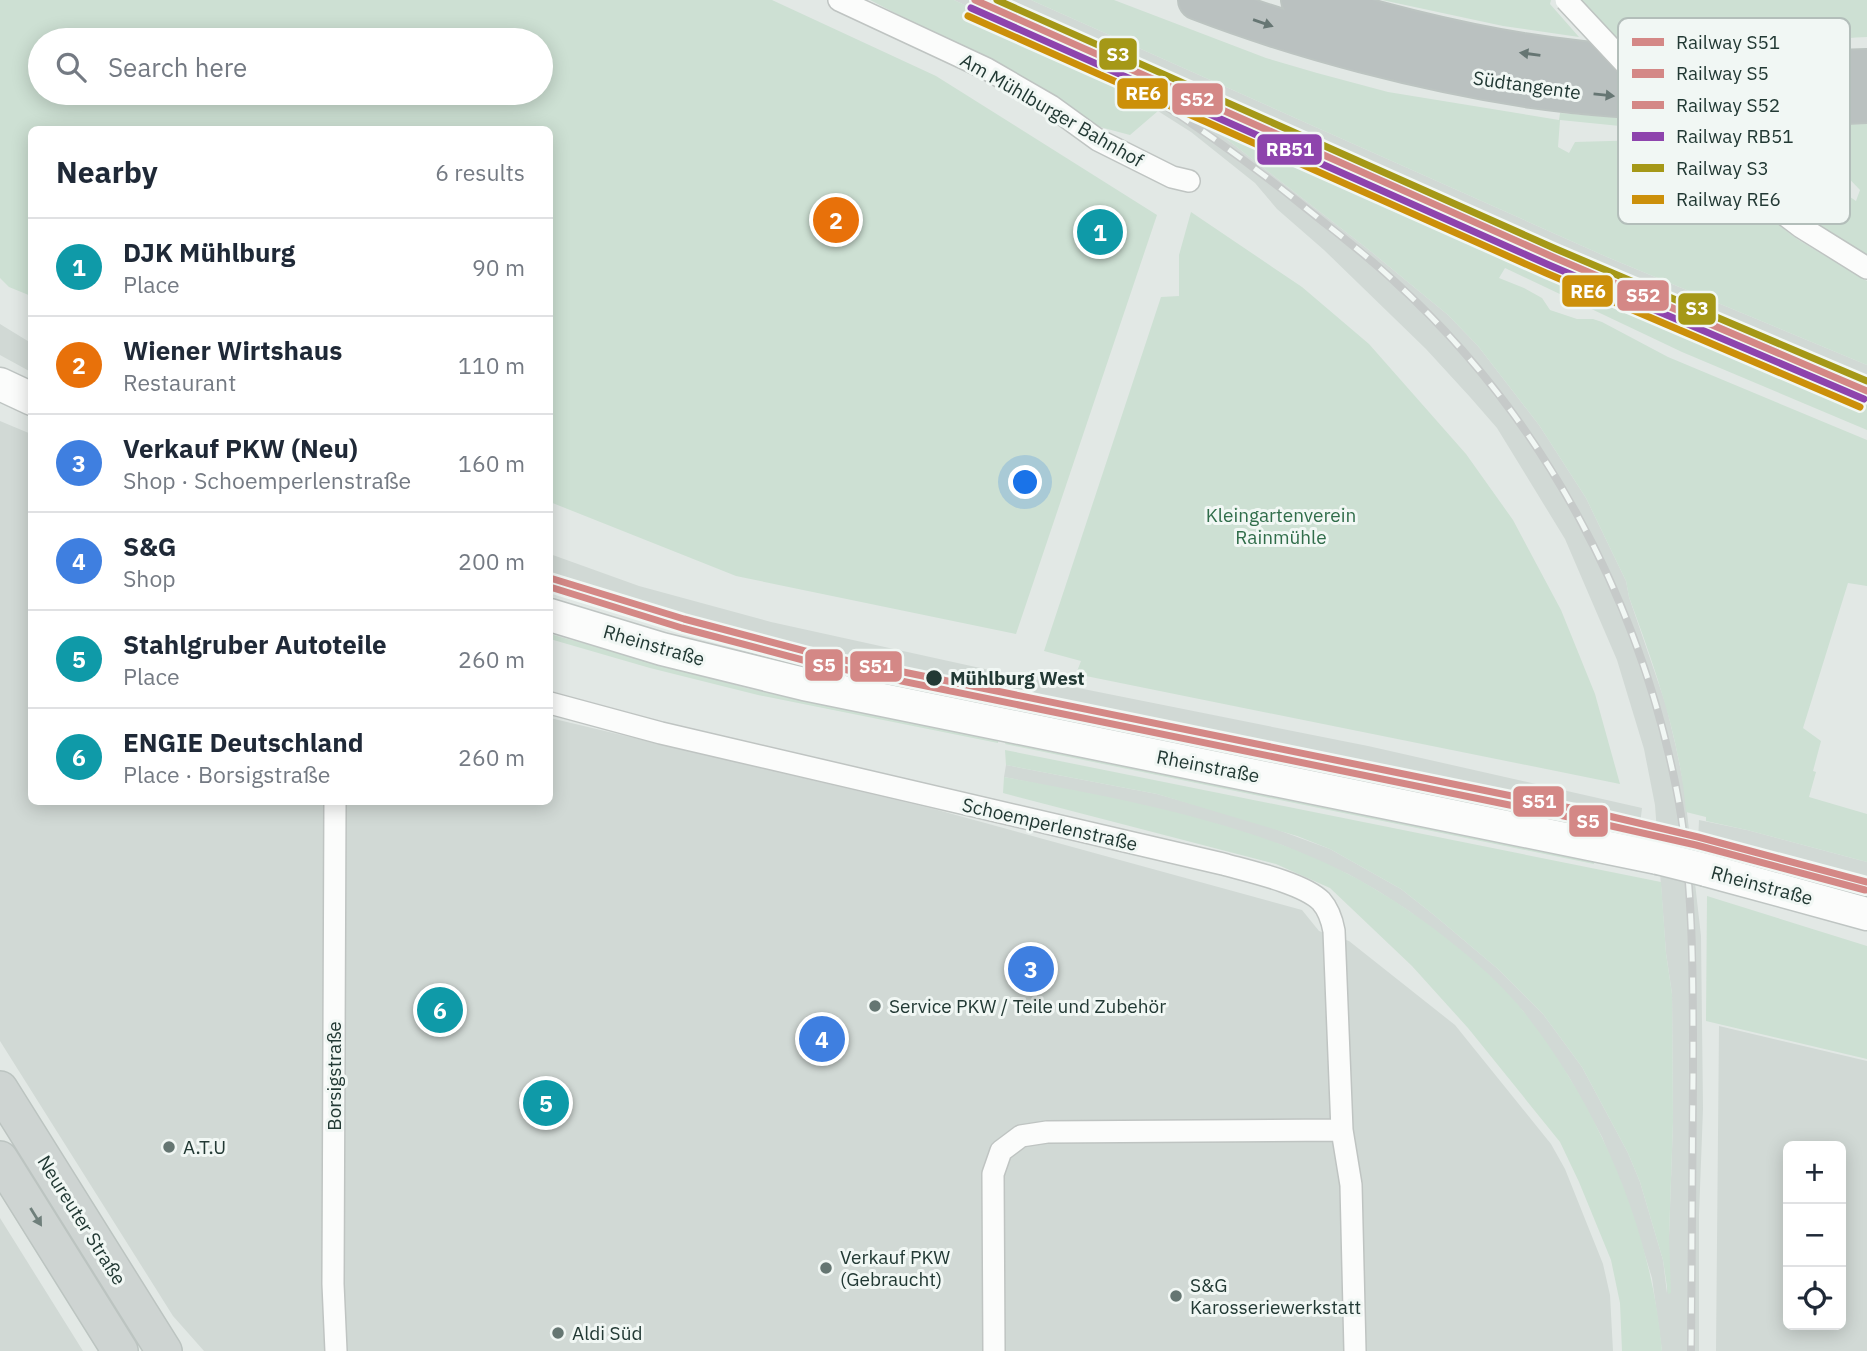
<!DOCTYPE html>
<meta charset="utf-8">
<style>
body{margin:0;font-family:"IBM Plex Sans",sans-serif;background:#f2f2f3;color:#1f2937}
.controls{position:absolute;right:21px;bottom:21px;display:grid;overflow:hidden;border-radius:10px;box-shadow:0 4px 18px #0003}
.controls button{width:63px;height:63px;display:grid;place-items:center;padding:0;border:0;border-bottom:2px solid #e0e1e3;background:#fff;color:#1f2937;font:35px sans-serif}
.you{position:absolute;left:1026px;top:483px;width:24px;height:24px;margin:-18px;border:5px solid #fff;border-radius:50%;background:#1a73e8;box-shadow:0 0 0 10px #1a73e833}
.badge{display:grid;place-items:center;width:46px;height:46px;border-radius:50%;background:#111827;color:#fff;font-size:23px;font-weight:700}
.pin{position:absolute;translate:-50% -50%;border:4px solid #fff;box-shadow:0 2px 7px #0006}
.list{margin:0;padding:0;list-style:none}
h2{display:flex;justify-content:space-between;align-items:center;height:91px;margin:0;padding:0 28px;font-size:30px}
h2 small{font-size:23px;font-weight:400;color:#747a83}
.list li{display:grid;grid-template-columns:46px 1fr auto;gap:21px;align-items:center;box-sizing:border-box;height:98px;padding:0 28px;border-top:2px solid #e0e1e3}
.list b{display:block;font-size:26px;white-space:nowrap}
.list p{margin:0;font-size:23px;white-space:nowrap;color:#747a83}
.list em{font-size:23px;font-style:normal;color:#747a83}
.icon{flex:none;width:38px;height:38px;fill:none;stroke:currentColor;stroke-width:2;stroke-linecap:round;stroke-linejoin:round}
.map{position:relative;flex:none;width:1867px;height:1351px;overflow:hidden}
.search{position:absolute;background:#fff;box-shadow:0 4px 18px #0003;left:28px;top:28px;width:525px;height:77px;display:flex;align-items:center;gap:18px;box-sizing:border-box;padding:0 24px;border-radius:38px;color:#747a83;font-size:26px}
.panel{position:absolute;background:#fff;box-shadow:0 4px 18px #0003;left:28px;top:126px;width:525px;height:679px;border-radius:10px}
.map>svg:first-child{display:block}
.built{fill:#d1d9d5;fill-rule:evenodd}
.green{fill:#cde0d3;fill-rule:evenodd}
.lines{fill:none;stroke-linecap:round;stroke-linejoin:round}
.street-casing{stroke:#bfc4c2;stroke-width:24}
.secondary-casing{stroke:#bfc5c3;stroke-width:35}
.primary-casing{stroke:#bcc4c1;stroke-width:38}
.highway-casing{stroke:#bcc4c1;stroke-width:42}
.street{stroke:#fbfcfb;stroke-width:21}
.secondary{stroke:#fbfcfb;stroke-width:32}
.primary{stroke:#ced4d2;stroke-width:35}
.highway{stroke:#bac1c0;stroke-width:38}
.rail-casing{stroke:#c6cac9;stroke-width:8}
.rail{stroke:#f1f7f4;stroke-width:5;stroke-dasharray:16;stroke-linecap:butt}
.street-bridge-casing{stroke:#bfc4c2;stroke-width:24;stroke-linecap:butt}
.secondary-bridge-casing{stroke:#bfc5c3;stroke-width:35;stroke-linecap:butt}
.street-bridge{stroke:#fbfcfb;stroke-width:21}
.secondary-bridge{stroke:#fbfcfb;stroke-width:32}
.rail-1-casing{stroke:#f1f7f4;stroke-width:12}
.rail-2-casing{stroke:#f1f7f4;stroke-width:12}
.rail-3-casing{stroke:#f1f7f4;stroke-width:12}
.rail-4-casing{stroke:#f1f7f4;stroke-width:12}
.rail-5-casing{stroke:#f1f7f4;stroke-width:12}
.rail-6-casing{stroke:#f1f7f4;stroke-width:12}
.rail-1{stroke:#d48886;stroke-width:7}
.rail-2{stroke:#d48886;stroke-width:7}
.rail-3{stroke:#d48886;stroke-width:7}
.rail-4{stroke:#8e44ad;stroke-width:7}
.rail-5{stroke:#a59817;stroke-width:7}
.rail-6{stroke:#cc900a;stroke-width:7}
.oneway{fill:#667673}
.oneway2{fill:#6f7f7b}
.stop-dot{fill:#223934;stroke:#f1f7f4;stroke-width:2.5}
.poi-dot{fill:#657672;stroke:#f1f7f4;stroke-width:2.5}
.labels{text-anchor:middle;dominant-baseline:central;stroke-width:6;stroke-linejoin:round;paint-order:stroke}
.street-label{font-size:19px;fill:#223934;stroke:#f1f7f4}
.park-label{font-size:19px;fill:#306d4a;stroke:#f1f7f4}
.stop-label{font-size:19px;font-weight:bold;fill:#223934;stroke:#f1f7f4;text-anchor:start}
.poi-label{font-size:19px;fill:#223934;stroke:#f1f7f4;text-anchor:start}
.key{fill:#f1f7f4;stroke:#b3beba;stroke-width:2}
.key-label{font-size:19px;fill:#223934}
.line-badge{stroke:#f1f7f4;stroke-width:2.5}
.badge-label{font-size:19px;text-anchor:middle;font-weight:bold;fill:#fff}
</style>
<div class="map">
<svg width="1867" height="1351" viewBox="0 0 1867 1351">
<rect width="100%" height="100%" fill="#e2e8e5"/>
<path class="built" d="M954,0H1031L1607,257L1867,365V405L1644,306L1564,274L1489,238L1296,153L1253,142L1214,125L1211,127L1369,250L1448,315L1478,346L1539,425L1586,498L1626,581L1629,597L1666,705L1676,747L1684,786L1701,936L1703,1109L1699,1215V1351H1662L1652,1278L1631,1210L1602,1137L1569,1077L1523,1011L1465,955L1409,911L1378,891L1348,874L1282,845L1191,818L1119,800L1004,777L1006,765L1157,794L1256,822L1330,849L1401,889L1434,915L1498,969L1543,1014L1582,1067L1628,1153L1640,1182L1663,1260L1667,1293L1673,1122L1672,994L1666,953L1655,805L1644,749L1617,660L1565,539L1497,428L1470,397L1426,349L1324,250L1277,209L1255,183L1191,132L1065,52Z
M0,324L31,343V372L0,355Z
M0,421L31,434L32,802H550V718L934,809L1302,910L1319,931L1349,941L1455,1025L1551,1144L1565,1169L1603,1264L1610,1295L1613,1351H204L173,1316L0,1041Z
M550,554L639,586L771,622L1003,673L1368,746L1642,808L1639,833L1355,776L1086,718L1002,704L764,656L616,612L550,588Z
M1699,820L1747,830L1867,862V888L1698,843Z
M1719,1026L1867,1061V1351H1716ZM1788,1146H1841V1325H1788Z
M0,1218L83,1351H0Z"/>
<path class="green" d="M0,0H772L936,76L1157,215L1016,634L736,576L550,502V130H32L31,296L9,287L0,278ZM40,40H541V93H40Z
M870,0H954L1065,52L1158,111L1130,135L1100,127L1046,92Z
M1031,0H1114L1266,58L1317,73L1388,92L1559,120L1560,113L1697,124L1760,126L1867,124V259L1837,241L1758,184L1759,180L1720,146C1747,141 1787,135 1810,155C1827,169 1837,190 1856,201L1860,190L1814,142L1799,133L1790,130H1735L1697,140L1688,139L1660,130L1560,120L1558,147L1569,153L1575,142L1645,140L1675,143L1702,167L1797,239L1867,281V365L1607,257Z
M1382,0H1551L1550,4L1579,37L1503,26Z
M1576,0H1867V37C1832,38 1799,46 1764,48C1713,51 1662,44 1611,39Z
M1214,125L1253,142L1296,153L1489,238L1564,274L1644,306L1867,405V430L1682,352L1505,268L1499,278L1524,288L1542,298L1550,310L1577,319H1593L1602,322L1668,357L1867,440V586L1848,583L1803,728L1821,741L1813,771L1816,772L1809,797L1867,814V862L1747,830L1706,821V817L1686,812C1680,737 1654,666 1629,597L1626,581L1586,498L1539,425L1478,346L1448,315L1369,250L1211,127Z
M1191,212L1302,287L1369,344L1466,454L1513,520L1561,610L1595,694L1620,784L1076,674L1081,661L1044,651L1161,297L1179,296V255Z
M550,634L750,689L998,739V743L758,695L650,668L550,639Z
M1007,739L1595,860L1594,864L1005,744Z
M1005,750L1661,882L1666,953L1672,994L1673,1122L1669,1237L1671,1293L1668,1294L1663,1260L1640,1182L1628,1153L1582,1067L1543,1014L1498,969L1434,915L1401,889L1330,849L1297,836L1157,794L1006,765Z
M1004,777C1114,797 1250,822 1350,875C1406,904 1484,962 1524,1012C1600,1109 1651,1228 1662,1351H1622L1620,1303L1611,1260L1579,1182L1560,1142L1468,1028L1412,966L1330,888L1276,864L1003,793Z
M1707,896L1867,946V1059L1706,1021Z
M0,1182L106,1351H98L0,1194Z"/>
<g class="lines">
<g class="street-casing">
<path id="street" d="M839,0L987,69L1051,106L1098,140L1172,177L1189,181
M1752,190L1801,227L1867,268
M550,703L661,733L1223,864C1248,871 1303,883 1321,901C1329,910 1332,920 1334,931L1342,1130L1351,1185L1355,1351
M335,802L333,1284L336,1351
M994,1351L993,1174L1001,1151L1021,1136L1047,1132L1342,1130"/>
</g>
<g class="secondary-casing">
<path id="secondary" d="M0,384L32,399
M550,615L662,649L804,684L1658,858
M1706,870L1867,914"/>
</g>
<g class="primary-casing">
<path id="primary" d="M0,1089L164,1351
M0,1159L120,1351"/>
</g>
<g class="highway-casing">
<path id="highway" d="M1198,0C1302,40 1423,71 1532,88C1587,96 1642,99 1697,102C1753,104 1811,107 1867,103
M1301,0C1374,21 1447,41 1523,53C1636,71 1752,73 1867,69"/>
</g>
<use href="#street" class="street"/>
<use href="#secondary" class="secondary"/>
<use href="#primary" class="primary"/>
<use href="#highway" class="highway"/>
<g class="rail-casing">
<path id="rail" d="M981,3C1094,56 1200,124 1297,201C1329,227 1363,252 1393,280C1544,417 1643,604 1679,803C1694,890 1693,988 1693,1077C1692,1168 1692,1260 1691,1351"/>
</g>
<use href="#rail" class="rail"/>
<g class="street-bridge-casing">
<path id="street-bridge" d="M1566,0L1694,137L1752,190"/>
</g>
<g class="secondary-bridge-casing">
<path id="secondary-bridge" d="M1658,858L1706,870"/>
</g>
<use href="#street-bridge" class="street-bridge"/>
<use href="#secondary-bridge" class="secondary-bridge"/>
<g class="rail-1-casing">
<path id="rail-1" d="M550,578L684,619L820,655L1600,814L1698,837L1867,882"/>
</g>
<g class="rail-2-casing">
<path id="rail-2" d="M550,587L682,628L818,664L1598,823L1696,845L1865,890"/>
</g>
<g class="rail-3-casing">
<path id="rail-3" d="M975,0L1553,257L1867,391"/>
</g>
<g class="rail-4-casing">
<path id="rail-4" d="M971,8L1549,265L1864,399"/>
</g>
<g class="rail-5-casing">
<path id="rail-5" d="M997,0L1556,249L1867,381"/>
</g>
<g class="rail-6-casing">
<path id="rail-6" d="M968,16L1546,273L1860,407"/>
</g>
<use href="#rail-1" class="rail-1"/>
<use href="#rail-2" class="rail-2"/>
<use href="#rail-3" class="rail-3"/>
<use href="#rail-4" class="rail-4"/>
<use href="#rail-5" class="rail-5"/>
<use href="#rail-6" class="rail-6"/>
</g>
<defs><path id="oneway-solid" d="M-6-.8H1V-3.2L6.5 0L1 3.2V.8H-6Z" transform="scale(1.75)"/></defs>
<g class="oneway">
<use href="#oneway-solid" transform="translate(1263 23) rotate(19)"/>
<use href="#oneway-solid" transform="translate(1530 54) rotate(-172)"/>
<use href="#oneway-solid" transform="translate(1604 95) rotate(6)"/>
</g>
<use class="oneway2" href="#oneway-solid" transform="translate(36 1217) rotate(58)"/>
<circle class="stop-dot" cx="934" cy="678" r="9"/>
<g class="poi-dot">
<circle cx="875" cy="1006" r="7"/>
<circle cx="169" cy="1147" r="7"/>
<circle cx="826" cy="1268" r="7"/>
<circle cx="1176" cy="1296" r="7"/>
<circle cx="558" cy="1333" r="7"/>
</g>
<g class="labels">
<g class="street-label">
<text transform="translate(1527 85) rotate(8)">Südtangente</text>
<text transform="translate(1052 110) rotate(30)">Am Mühlburger Bahnhof</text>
<text transform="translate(654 645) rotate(16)">Rheinstraße</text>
<text transform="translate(1208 766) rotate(11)">Rheinstraße</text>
<text transform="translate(1050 824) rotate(13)">Schoemperlenstraße</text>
<text transform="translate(1762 885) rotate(15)">Rheinstraße</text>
<text transform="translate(334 1076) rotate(-90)">Borsigstraße</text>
<text transform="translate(82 1220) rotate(58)">Neureuter Straße</text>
</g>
<g class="park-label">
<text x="1281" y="515">Kleingartenverein<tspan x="1281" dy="22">Rainmühle</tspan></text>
</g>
<g class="stop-label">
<text x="950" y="678">Mühlburg West</text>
</g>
<g class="poi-label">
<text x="889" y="1006">Service PKW / Teile und Zubehör</text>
<text x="183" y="1147">A.T.U</text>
<text x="840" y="1257">Verkauf PKW<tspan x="840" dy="22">(Gebraucht)</tspan></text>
<text x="1190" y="1285">S&amp;G<tspan x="1190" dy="22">Karosseriewerkstatt</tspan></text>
<text x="572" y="1333">Aldi Süd</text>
</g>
</g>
<rect x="1618" y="18" width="232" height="206" rx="10" class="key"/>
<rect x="1632" y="38" width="32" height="8" fill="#d48886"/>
<rect x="1632" y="69" width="32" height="9" fill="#d48886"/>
<rect x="1632" y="101" width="32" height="8" fill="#d48886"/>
<rect x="1632" y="132" width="32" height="9" fill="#8e44ad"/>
<rect x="1632" y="164" width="32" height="8" fill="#a59817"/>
<rect x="1632" y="195" width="32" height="9" fill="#cc900a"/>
<g class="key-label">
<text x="1676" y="49">Railway S51</text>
<text x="1676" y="80">Railway S5</text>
<text x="1676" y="112">Railway S52</text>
<text x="1676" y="143">Railway RB51</text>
<text x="1676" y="175">Railway S3</text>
<text x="1676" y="206">Railway RE6</text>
</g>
<g class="line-badge">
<rect x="1098" y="37" width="40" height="34" rx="7" fill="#a59817"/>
<rect x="1116" y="77" width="53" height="33" rx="7" fill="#cc900a"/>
<rect x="1171" y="82" width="53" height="34" rx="7" fill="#d48886"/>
<rect x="1256" y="133" width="67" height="33" rx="7" fill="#8e44ad"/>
<rect x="1561" y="274" width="53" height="34" rx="7" fill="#cc900a"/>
<rect x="1616" y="279" width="54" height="33" rx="7" fill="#d48886"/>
<rect x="1677" y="292" width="40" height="34" rx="7" fill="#a59817"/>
<rect x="804" y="648" width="40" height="34" rx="7" fill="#d48886"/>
<rect x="849" y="650" width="54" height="33" rx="7" fill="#d48886"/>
<rect x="1512" y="785" width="53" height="33" rx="7" fill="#d48886"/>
<rect x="1568" y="804" width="41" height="34" rx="7" fill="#d48886"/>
</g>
<g class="badge-label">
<text x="1118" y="61">S3</text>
<text x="1143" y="100">RE6</text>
<text x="1197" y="106">S52</text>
<text x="1290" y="156">RB51</text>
<text x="1588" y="298">RE6</text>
<text x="1643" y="302">S52</text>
<text x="1697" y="315">S3</text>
<text x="824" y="672">S5</text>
<text x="876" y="673">S51</text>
<text x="1539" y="808">S51</text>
<text x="1588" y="828">S5</text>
</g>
</svg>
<div class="controls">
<button>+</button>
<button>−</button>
<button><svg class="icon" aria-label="locate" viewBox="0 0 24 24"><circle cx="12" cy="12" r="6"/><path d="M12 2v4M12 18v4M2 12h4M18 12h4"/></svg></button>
</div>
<div class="you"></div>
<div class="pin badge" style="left:1100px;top:232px;background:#0f9aa8">1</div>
<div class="pin badge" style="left:836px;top:220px;background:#e8710a">2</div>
<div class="pin badge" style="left:1031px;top:969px;background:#3f7fe0">3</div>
<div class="pin badge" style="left:822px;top:1039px;background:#3f7fe0">4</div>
<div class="pin badge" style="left:546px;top:1103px;background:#0f9aa8">5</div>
<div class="pin badge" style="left:440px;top:1010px;background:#0f9aa8">6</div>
<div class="search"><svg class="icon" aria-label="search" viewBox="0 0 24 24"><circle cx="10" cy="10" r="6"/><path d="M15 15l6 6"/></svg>Search here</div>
<section class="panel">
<h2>Nearby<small>6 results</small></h2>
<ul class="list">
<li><span class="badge" style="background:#0f9aa8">1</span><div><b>DJK Mühlburg</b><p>Place</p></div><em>90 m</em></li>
<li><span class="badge" style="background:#e8710a">2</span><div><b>Wiener Wirtshaus</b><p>Restaurant</p></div><em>110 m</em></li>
<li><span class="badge" style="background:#3f7fe0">3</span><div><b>Verkauf PKW (Neu)</b><p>Shop · Schoemperlenstraße</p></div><em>160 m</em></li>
<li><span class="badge" style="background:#3f7fe0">4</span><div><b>S&amp;G</b><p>Shop</p></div><em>200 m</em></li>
<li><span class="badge" style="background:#0f9aa8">5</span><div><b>Stahlgruber Autoteile</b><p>Place</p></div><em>260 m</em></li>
<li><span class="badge" style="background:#0f9aa8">6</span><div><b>ENGIE Deutschland</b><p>Place · Borsigstraße</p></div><em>260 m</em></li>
</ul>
</section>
</div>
